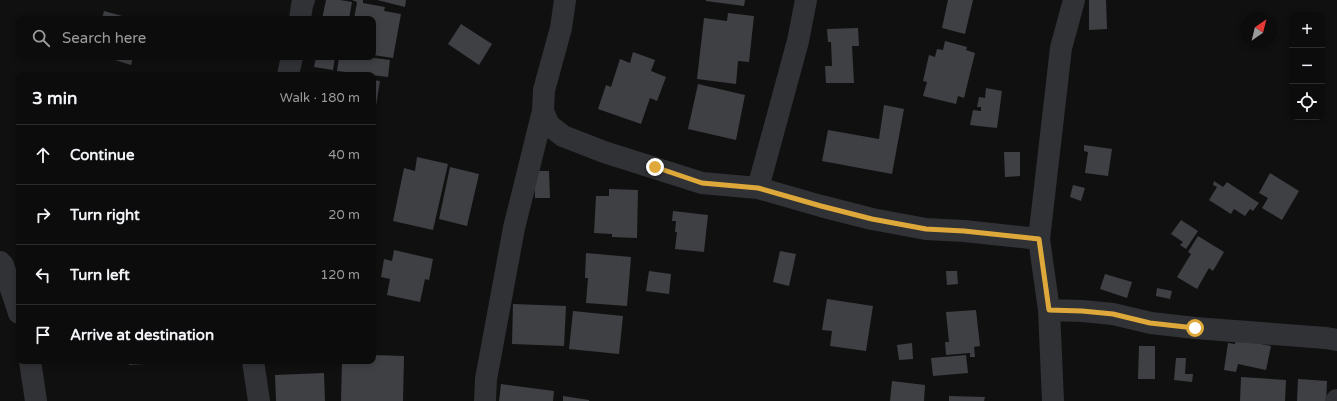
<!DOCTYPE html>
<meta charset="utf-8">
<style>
body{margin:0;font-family:"Varela Round",sans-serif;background:#151516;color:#f1f3f6}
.controls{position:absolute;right:12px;top:12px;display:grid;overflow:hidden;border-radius:8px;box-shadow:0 2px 6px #0003}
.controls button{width:36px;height:36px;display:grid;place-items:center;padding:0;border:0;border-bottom:1px solid #2c2c2e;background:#0c0c0d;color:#f1f3f6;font:20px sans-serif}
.compass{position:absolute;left:1241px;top:12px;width:36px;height:36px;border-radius:50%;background:#0c0c0d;box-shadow:0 2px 6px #0003;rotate:35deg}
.stop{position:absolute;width:12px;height:12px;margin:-9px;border:3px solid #dea93a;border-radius:50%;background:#fff}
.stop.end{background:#dea93a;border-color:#fff;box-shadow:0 1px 4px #0008}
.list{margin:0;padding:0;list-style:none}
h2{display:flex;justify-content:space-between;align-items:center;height:52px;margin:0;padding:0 16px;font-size:17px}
h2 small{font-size:13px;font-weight:400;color:#9a9b9d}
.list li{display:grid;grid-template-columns:26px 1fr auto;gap:12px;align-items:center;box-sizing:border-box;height:60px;padding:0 16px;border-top:1px solid #2c2c2e}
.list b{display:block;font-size:15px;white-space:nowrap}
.list em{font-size:13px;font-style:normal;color:#9a9b9d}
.icon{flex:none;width:22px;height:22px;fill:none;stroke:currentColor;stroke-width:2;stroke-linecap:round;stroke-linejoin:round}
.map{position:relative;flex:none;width:1337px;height:401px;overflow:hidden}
.search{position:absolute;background:#0c0c0d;box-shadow:0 2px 6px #0003;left:16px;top:16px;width:360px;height:44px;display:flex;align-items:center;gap:10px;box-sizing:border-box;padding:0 14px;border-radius:8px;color:#9a9b9d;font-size:15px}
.panel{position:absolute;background:#0c0c0d;box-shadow:0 2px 6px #0003;left:16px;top:72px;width:360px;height:292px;border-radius:8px}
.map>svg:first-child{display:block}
.building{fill:#3f4044}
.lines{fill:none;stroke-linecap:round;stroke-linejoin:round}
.minor{stroke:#313235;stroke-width:22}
.route{stroke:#dea93a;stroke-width:5}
</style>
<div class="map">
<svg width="1337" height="401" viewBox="0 0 1337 401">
<rect width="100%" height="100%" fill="#101011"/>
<path class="building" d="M326,0H340L352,2L349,19H322Z
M352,0H363V3L385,7L384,11L401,14L393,58L373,55V19H354L357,2Z
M377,0H406L405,7Z
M706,0H745L744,6L706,1Z
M948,0H973L965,34L942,28Z
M1089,0H1106L1107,29L1089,30Z
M104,11L133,19H102Z
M728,13L754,16L749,62L738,61L736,84L697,79L704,18L727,21Z
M461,24L492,44L479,65L448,44Z
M858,28L859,46H852L854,83H826L825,66H832L831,42H828L827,29Z
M945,41L967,47L966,50L975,53L964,98L958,96L956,104L923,96L927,82L923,81L929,55L935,57L937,49L943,50Z
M633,52L655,60L651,71L666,77L657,101L650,98L641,124L598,109L606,85L611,87L620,59L630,63Z
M105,57H133L131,65Z
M316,57H335L333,70L314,67Z
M339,57H366L390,60L388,77L337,71Z
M373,80L380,81L374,118H373Z
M698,84L745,95L736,140L688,129Z
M986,88L1002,91L997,128L970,125L973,110L981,111V107H977L979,97L985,98Z
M884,105L904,109L892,174L822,161L828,130L879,139Z
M1084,145L1112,149L1108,176L1085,173L1088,152L1084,151Z
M1004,152H1020V176L1005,177Z
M417,157L448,164L433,230L393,221L404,168L415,171Z
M450,167L479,174L467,226L439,219Z
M534,171H549L550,198H535Z
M1270,173L1299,191L1282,220L1262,208L1268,198L1259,193Z
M1214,181L1223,187L1227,182L1259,203L1253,211L1250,209L1245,216L1234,209L1231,214L1209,200L1217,187L1213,185Z
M1073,185L1085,188L1081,201L1070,197Z
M609,189L638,190L637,238L612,237V234L594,233L596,196H609Z
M673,211L708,215L704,252L675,249L677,232H675L676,221H672Z
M1181,220L1198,231L1186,249L1180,245L1183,242L1171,234Z
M1198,236L1224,252L1213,271L1209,268L1197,289L1177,277L1191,254L1188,252Z
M394,250L433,259L429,280L425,279L420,302L387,295L390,279L381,277L384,259L392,261Z
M780,251L796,254L789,286L773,282Z
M586,253L631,257L627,306L586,303L588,278H585Z
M649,271L671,274L669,294L646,291Z
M946,271H957L958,284L947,285Z
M1105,274L1132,282L1127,298L1100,289Z
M1157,288L1172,291L1170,299L1156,296Z
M827,299L873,306L866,351L830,346L832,331L822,330Z
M513,304L566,306L564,346L512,344Z
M976,310L980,346L974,347L975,357H970V353L946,355L945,342H949L946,312Z
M573,311L623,316L619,354L569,349Z
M1236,339L1271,346L1266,370L1238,364L1236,372L1224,370L1228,343L1235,344Z
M912,343L913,359L899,360L897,345Z
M1139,346H1155V379H1138Z
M373,355L404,356L403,401H341L342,361H373Z
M966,355L968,373L933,376L931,358Z
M1176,358H1186L1185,374H1193L1192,382L1174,380Z
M129,361H161V363L129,365Z
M324,373L325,401H276L275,375Z
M1241,377L1286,380L1285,401H1240Z
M1298,379L1327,381L1326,401H1297Z
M892,381L925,385L924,401H890Z
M501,384L554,391L553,401H499Z
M563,396L589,400V401H563Z
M949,396L985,397L984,401H949Z"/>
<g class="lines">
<path class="minor" d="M565,0L561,28L544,90L543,111L549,125L563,136L604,152L702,183L758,188L821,206L872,219L926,229L964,231L1039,239
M300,19L302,5L304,0
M288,75L292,57
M758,188L798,41L806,0
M0,262L3,265L19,313
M1049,310L1082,311L1113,314L1151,323L1195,328L1326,338L1337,340
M30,361L36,401
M253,361L259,401
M485,401L486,379L514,228L543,111
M1053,401L1049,310L1039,239L1061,48L1074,0
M1336,401L1337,400"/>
</g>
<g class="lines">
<path class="route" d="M655,167L702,183L758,188L821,206L872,219L926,229L964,231L1039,239L1049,310L1082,311L1113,314L1150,323L1195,328"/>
</g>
</svg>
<div class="controls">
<button>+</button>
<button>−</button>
<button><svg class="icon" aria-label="locate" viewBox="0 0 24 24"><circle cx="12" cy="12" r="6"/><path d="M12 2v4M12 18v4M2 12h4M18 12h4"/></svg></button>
</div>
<svg class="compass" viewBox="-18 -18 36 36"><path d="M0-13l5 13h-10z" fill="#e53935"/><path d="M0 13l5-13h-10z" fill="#9a9b9d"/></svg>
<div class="stop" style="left:1195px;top:328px"></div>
<div class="stop end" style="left:655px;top:167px"></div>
<div class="search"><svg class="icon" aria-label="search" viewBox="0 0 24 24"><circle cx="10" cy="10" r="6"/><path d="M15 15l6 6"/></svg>Search here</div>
<section class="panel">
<h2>3 min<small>Walk · 180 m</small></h2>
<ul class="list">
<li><svg class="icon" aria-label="ahead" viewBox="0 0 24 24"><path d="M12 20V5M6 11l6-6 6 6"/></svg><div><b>Continue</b></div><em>40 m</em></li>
<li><svg class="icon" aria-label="right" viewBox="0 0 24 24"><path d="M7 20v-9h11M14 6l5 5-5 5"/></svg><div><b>Turn right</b></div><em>20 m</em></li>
<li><svg class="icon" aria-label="left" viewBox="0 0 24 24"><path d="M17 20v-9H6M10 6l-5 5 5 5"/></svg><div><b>Turn left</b></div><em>120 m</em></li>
<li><svg class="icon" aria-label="arrive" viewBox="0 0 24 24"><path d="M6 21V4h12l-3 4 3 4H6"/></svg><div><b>Arrive at destination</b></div></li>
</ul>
</section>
</div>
